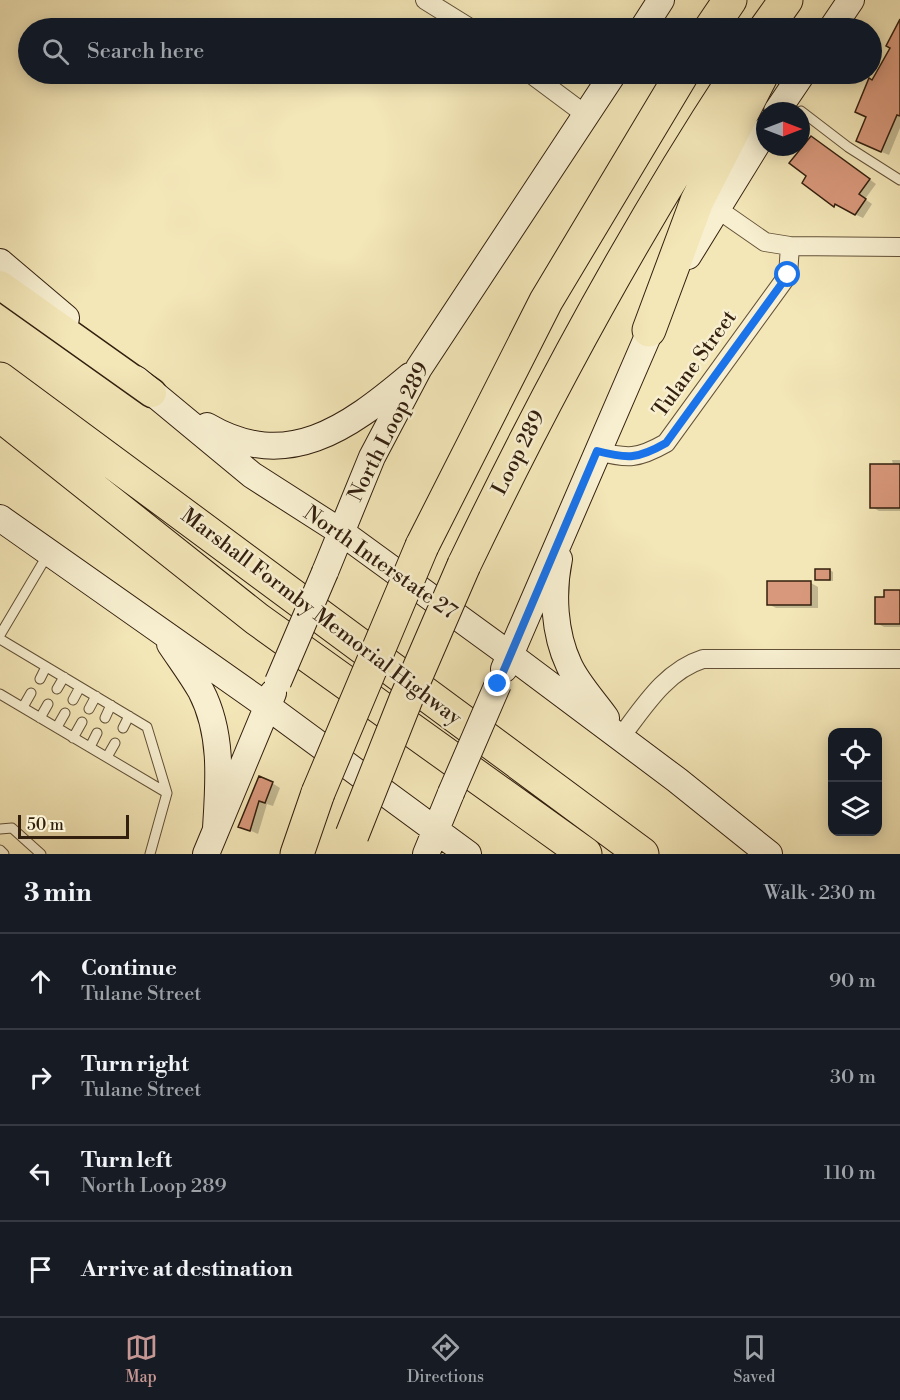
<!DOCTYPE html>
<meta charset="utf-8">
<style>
body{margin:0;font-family:"Libre Bodoni",serif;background:#242831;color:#f1f3f6}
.controls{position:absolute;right:18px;bottom:18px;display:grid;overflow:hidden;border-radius:12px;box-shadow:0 3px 15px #0003}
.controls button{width:54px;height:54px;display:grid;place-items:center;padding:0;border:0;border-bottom:2px solid #363941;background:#171b24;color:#f1f3f6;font:30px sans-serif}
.compass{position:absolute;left:756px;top:102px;width:54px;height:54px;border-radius:50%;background:#171b24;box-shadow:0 3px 15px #0003;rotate:90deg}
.scale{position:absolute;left:18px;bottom:15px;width:111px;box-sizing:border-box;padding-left:6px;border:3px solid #331f0e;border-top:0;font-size:16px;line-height:21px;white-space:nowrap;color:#331f0e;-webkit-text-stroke:4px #f7efd0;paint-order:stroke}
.stop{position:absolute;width:18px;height:18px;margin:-14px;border:4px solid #1a73e8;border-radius:50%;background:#fff}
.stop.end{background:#1a73e8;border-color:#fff;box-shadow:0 2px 6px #0008}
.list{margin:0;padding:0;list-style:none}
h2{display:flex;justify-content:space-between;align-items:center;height:78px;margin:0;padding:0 24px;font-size:26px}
h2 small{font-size:20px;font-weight:400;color:#9ea1a6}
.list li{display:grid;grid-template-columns:39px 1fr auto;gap:18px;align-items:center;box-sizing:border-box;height:96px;padding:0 24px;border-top:2px solid #363941}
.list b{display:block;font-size:22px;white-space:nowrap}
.list p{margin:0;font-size:20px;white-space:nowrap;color:#9ea1a6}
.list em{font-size:20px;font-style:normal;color:#9ea1a6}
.icon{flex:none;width:33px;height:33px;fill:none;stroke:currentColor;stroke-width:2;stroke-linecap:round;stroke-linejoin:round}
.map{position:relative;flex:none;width:900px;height:854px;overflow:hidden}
.search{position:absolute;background:#171b24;box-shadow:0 3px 15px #0003;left:18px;right:18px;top:18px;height:66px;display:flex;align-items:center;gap:15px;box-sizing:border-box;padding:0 21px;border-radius:33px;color:#9ea1a6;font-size:22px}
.sheet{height:462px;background:#171b24}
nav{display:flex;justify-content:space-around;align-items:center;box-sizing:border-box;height:84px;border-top:2px solid #363941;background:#171b24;font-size:16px;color:#9ea1a6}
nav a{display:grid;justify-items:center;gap:3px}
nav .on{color:#c59692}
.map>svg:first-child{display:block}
.shadow{fill:#0003}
.building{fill:#d8987b;stroke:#331f0e;stroke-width:1.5}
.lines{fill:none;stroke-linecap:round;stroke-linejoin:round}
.lane-casing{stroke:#635138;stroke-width:11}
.street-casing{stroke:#635138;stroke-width:20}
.secondary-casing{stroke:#331f0e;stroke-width:28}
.primary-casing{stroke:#331f0e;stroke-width:31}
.highway-casing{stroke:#331f0e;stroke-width:35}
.lane{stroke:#f7efd0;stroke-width:9}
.street{stroke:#f7efd0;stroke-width:18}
.secondary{stroke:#f7efd0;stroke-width:26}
.primary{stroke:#f3e6b7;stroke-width:28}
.highway{stroke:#f3e6b7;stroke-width:33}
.secondary-bridge-casing{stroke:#331f0e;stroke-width:28;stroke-linecap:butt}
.highway-bridge-casing{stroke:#331f0e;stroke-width:35;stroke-linecap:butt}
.secondary-bridge{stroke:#f7efd0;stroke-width:26}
.highway-bridge{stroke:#f3e6b7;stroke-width:33}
.route{stroke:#1a73e8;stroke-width:8}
.labels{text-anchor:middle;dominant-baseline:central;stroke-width:5;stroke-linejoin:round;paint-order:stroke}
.street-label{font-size:21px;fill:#331f0e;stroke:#f7efd0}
</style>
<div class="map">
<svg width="900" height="854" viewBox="0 0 900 854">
<rect width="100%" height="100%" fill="#f3e6b7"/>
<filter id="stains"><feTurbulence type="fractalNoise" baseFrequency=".00333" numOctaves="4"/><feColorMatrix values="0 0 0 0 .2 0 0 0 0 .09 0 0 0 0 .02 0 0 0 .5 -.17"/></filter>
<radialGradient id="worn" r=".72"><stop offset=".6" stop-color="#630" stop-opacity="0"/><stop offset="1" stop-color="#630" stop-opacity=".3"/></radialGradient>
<path class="shadow" d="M900,21V128L889,155L865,145L873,82L892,47Z
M818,142L876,184L865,199L872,204L863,218L835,205L804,182Z
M892,460H900V511H879L872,507L893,465Z
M830,570L833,572V581L816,579Z
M811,583L818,587V608H776L768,604Z
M900,591V627H884L877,623L886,598Z
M272,783L280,788L273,806L267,804L258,834L240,826Z"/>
<path class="building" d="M900,19V116L897,115L881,152L856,141L866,117L855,112L869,78L872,80L890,48L886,46Z
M811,136L870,179L859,194L866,199L855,215L835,204L834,207L802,183L806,176L789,163Z
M870,464H900V508H870Z
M815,569H830V580H815Z
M767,581H811V605H767Z
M884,590H900V624H875V597H884Z
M259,776L273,782L265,803L259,801L250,831L238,827Z"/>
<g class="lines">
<g class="lane-casing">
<path id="lane" d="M801,111L848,147L900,180
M0,635L48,554
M0,639L147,727L167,793L150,854
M40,679L46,667
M57,689L64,677
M0,694L167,793
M73,700L80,687
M23,707L31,693
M89,709L96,696
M40,718L48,704
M105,718L111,705
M57,727L65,713
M123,728L129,716
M73,738L82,722
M90,747L97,733
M107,757L115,743
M0,829L12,828L41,854
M0,850L4,854"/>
</g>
<g class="street-casing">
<path id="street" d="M425,0L470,28
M531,74L586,115
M716,208L765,242L790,246L900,247
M597,451C628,459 638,459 666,443L788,275L790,246
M620,738C643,708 665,671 703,659H900"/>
</g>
<g class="secondary-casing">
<path id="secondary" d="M643,28L661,0
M832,28L851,0
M777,111L802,74
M688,256L765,131
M0,262L66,318
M136,379L252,475L341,532L510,655L677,780L769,854
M207,426C287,473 348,428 410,376
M0,518L260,701L468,854
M559,559C552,593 554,633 569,665C577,683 594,701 606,718
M325,572L372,457L419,368L613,74
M170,644C180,659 192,675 201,691C223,733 219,782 216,828
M504,669L657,315
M206,854L273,693
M426,854L451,793"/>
</g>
<g class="primary-casing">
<path id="primary" d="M0,285L152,393"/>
</g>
<g class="highway-casing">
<path id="highway" d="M711,28L730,0
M766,28L786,0
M649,330L697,201L762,74
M0,379L642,854
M0,415L257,619L585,854
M422,546L546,301L682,74
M464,565C545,396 634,231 737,74
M297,854L318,793"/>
</g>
<use href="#lane" class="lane"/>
<use href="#street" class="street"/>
<use href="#secondary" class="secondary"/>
<use href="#primary" class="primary"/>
<use href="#highway" class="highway"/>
<g class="secondary-bridge-casing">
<path id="secondary-bridge" d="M278,682L325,572
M451,793L498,684"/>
</g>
<g class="highway-bridge-casing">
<path id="highway-bridge" d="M318,793L422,546
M352,835L406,699L464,565"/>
</g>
<use href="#secondary-bridge" class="secondary-bridge"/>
<use href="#highway-bridge" class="highway-bridge"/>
</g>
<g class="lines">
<path class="route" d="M498,684L597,451C628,459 638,459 666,443L788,275"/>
</g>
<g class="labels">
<g class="street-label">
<text transform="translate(695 364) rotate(-54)">Tulane Street</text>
<text transform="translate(389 432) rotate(-63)">North Loop 289</text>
<text transform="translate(519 453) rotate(-63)">Loop 289</text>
<text transform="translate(380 563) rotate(35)">North Interstate 27</text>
<text transform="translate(321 617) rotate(37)">Marshall Formby Memorial Highway</text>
</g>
</g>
<rect width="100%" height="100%" filter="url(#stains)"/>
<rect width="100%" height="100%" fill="url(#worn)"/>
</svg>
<div class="controls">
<button><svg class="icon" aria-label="locate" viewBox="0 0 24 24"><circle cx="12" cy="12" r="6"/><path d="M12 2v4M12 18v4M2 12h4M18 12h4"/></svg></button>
<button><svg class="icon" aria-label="layers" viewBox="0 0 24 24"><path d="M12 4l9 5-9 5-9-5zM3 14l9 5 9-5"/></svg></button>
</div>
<svg class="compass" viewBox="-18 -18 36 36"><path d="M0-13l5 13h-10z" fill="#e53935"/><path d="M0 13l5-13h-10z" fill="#9ea1a6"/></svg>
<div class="scale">50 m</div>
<div class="stop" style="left:788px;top:275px"></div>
<div class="stop end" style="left:498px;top:684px"></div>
<div class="search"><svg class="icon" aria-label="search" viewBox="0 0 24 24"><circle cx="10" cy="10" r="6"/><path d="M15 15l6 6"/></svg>Search here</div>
</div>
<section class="sheet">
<h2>3 min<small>Walk · 230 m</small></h2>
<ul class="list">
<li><svg class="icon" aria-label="ahead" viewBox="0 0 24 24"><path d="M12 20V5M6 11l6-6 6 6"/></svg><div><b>Continue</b><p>Tulane Street</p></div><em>90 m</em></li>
<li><svg class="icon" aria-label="right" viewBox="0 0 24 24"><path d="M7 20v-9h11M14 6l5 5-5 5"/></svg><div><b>Turn right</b><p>Tulane Street</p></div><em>30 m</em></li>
<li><svg class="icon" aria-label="left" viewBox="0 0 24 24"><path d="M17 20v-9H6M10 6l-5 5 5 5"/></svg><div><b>Turn left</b><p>North Loop 289</p></div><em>110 m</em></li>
<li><svg class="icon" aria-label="arrive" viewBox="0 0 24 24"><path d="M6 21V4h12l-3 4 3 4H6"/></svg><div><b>Arrive at destination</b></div></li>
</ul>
</section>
<nav>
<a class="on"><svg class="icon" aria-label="map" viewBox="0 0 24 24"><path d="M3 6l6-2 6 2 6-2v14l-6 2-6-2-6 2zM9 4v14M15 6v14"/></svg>Map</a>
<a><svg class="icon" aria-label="directions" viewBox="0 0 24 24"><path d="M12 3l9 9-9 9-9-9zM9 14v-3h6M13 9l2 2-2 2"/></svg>Directions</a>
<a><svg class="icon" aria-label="saved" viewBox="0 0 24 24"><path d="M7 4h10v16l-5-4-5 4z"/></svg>Saved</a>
</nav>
